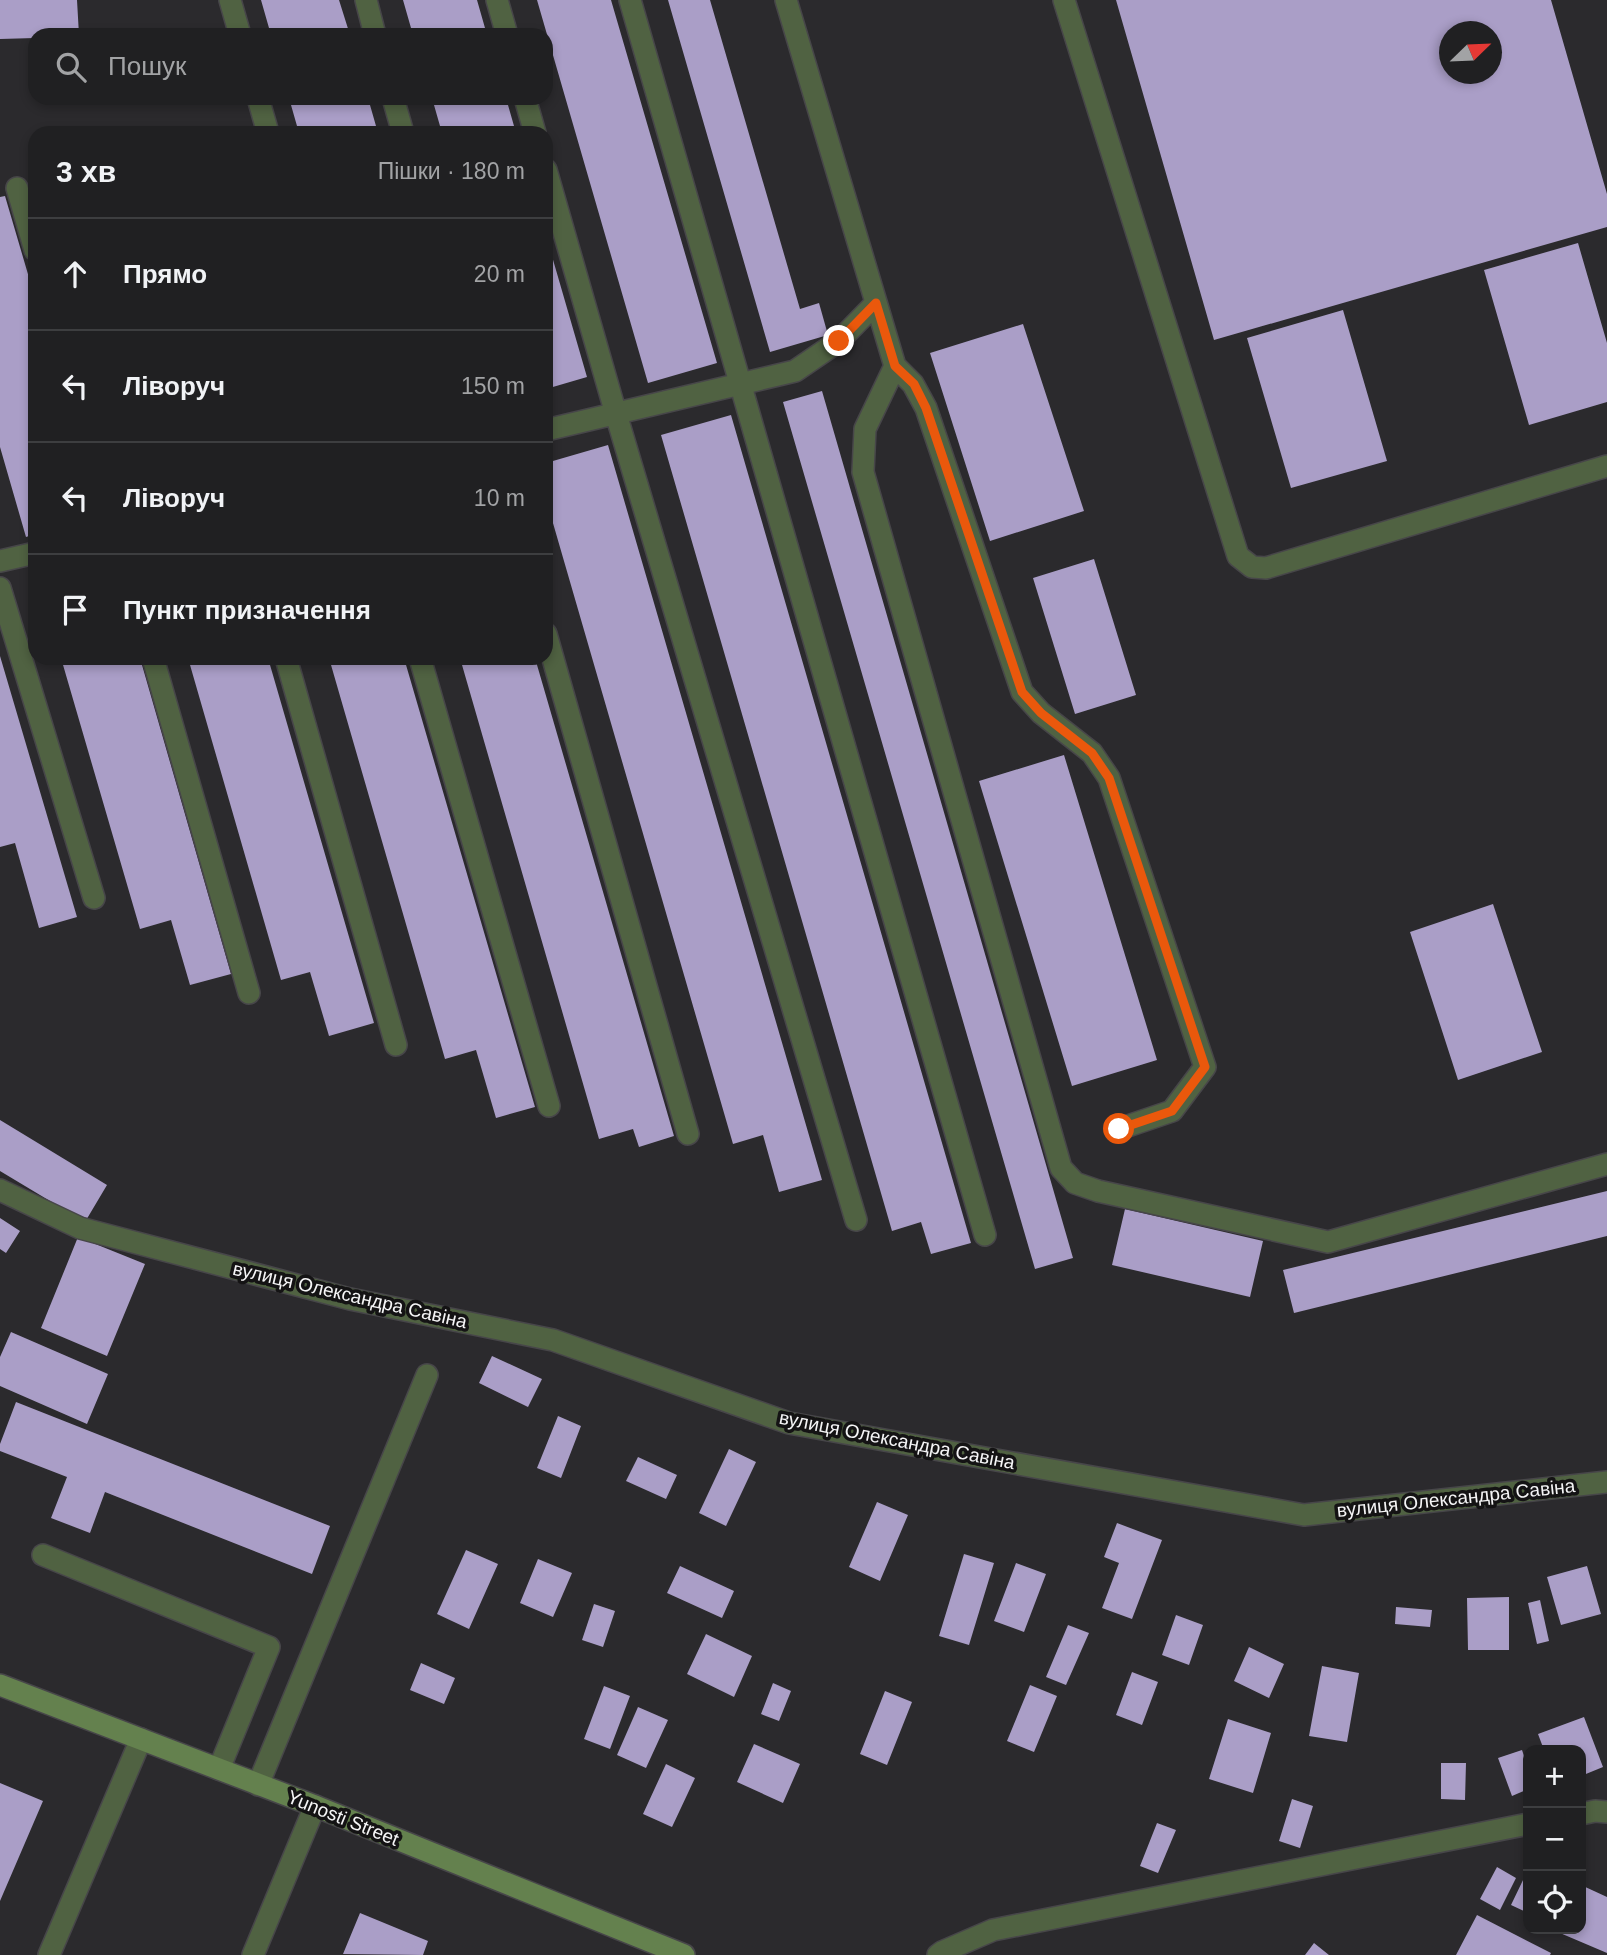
<!DOCTYPE html>
<html lang="uk">
<meta charset="utf-8">
<style>
body{margin:0;font-family:Arial,sans-serif;background:#2d2d2f;color:#f1f3f6}
.controls{position:absolute;right:21px;bottom:21px;display:grid;overflow:hidden;border-radius:14px;box-shadow:0 4px 10px #0003}
.controls button{width:63px;height:63px;display:grid;place-items:center;padding:0;border:0;border-bottom:2px solid #3d3e40;background:#202022;color:#f1f3f6;font:35px sans-serif}
.compass{position:absolute;left:1439px;top:21px;width:63px;height:63px;border-radius:50%;background:#202022;box-shadow:0 4px 10px #0003;rotate:67deg}
.stop{position:absolute;width:21px;height:21px;margin:-16px;border:5px solid #ea580c;border-radius:50%;background:#fff}
.stop.end{background:#ea580c;border-color:#fff;box-shadow:0 2px 7px #0008}
.list{margin:0;padding:0;list-style:none}
h2{display:flex;justify-content:space-between;align-items:center;height:91px;margin:0;padding:0 28px;font-size:30px}
h2 small{font-size:23px;font-weight:400;color:#a2a3a5}
.list li{display:grid;grid-template-columns:46px 1fr auto;gap:21px;align-items:center;box-sizing:border-box;height:112px;padding:0 28px;border-top:2px solid #3d3e40}
.list b{display:block;font-size:26px;white-space:nowrap}
.list em{font-size:23px;font-style:normal;color:#a2a3a5}
.icon{flex:none;width:38px;height:38px;fill:none;stroke:currentColor;stroke-width:2;stroke-linecap:round;stroke-linejoin:round}
.map{position:relative;flex:none;width:1607px;height:1955px;overflow:hidden}
.search{position:absolute;background:#202022;box-shadow:0 4px 10px #0003;left:28px;top:28px;width:525px;height:77px;display:flex;align-items:center;gap:18px;box-sizing:border-box;padding:0 24px;border-radius:21px;color:#a2a3a5;font-size:26px}
.panel{position:absolute;background:#202022;box-shadow:0 4px 10px #0003;left:28px;top:126px;width:525px;height:539px;border-radius:21px}
.map>svg:first-child{display:block}
.building{fill:#aa9ec7;fill-rule:evenodd}
.lines{fill:none;stroke-linecap:round;stroke-linejoin:round}
.lane-casing{stroke:#474649;stroke-width:24}
.street-casing{stroke:#474649;stroke-width:24}
.secondary-casing{stroke:#474649;stroke-width:24}
.lane{stroke:#506242;stroke-width:21}
.street{stroke:#506242;stroke-width:21}
.secondary{stroke:#64814e;stroke-width:21}
.route{stroke:#ea580c;stroke-width:9}
.labels{text-anchor:middle;dominant-baseline:central;stroke-width:7;stroke-linejoin:round;paint-order:stroke}
.street-label{font-size:19px;fill:#f5f5f6;stroke:#141314}
</style>
<div class="map">
<svg width="1607" height="1955" viewBox="0 0 1607 1955">
<rect width="100%" height="100%" fill="#2b2a2d"/>
<path class="building" d="M0,0H77L79,35H35V38L0,39Z
M261,0H339L350,35H271Z
M403,0H477L487,35H413Z
M537,0H611L717,363L648,383Z
M668,0H710L800,309L819,303L828,335L770,352Z
M1116,0H1551L1607,194V227L1214,340ZM1450,32H1492V74H1450Z
M289,98H368L378,133H299Z
M432,98H506L516,133H442Z
M5,196L35,298V534L26,537L0,447V197Z
M547,239L587,377L546,389V240Z
M1578,243L1607,343V402L1529,425L1484,270Z
M1343,310L1387,461L1291,488L1247,338Z
M1023,324L1084,511L990,541L930,353Z
M822,391L1073,1258L1035,1269L783,402Z
M731,415L971,1243L931,1254L921,1222L892,1231L661,435Z
M608,445L822,1180L779,1192L763,1135L733,1144L546,499V463Z
M1094,559L1136,695L1075,714L1033,578Z
M0,656L77,917L39,928L15,843L0,847Z
M61,658H140L231,974L190,985L171,920L140,929Z
M188,658H268L374,1023L329,1036L310,972L281,980Z
M329,658H404L535,1107L496,1118L476,1050L445,1059Z
M460,658H535L674,1136L639,1147L633,1129L599,1139Z
M1064,755L1157,1060L1072,1086L979,781Z
M1493,904L1542,1052L1458,1080L1410,932Z
M0,1120L107,1185L85,1222L0,1171Z
M1607,1191V1236L1294,1313L1283,1270Z
M1125,1209L1263,1241L1250,1297L1112,1265Z
M0,1218L20,1231L6,1253L0,1249Z
M78,1237L145,1264L107,1356L41,1328Z
M11,1332L108,1374L87,1424L0,1386V1357Z
M492,1356L542,1379L528,1407L479,1383Z
M16,1402L330,1526L312,1574L105,1492L90,1533L51,1518L67,1477L0,1451V1444Z
M558,1416L581,1426L561,1478L537,1468Z
M729,1449L756,1462L726,1526L699,1513Z
M638,1457L677,1475L666,1499L626,1481Z
M877,1502L908,1515L880,1581L849,1567Z
M1117,1523L1162,1540L1132,1619L1102,1608L1119,1563L1104,1557Z
M466,1550L498,1564L469,1629L437,1614Z
M964,1554L994,1563L969,1645L939,1636Z
M538,1559L572,1573L553,1617L520,1603Z
M1016,1563L1046,1574L1024,1632L994,1621Z
M680,1566L734,1591L722,1618L667,1593Z
M1587,1566L1601,1614L1561,1625L1547,1577Z
M1509,1597V1650H1468L1467,1598Z
M1540,1600L1549,1641L1537,1644L1528,1603Z
M594,1604L615,1611L603,1647L582,1640Z
M1396,1607L1432,1610L1430,1627L1395,1624Z
M1176,1615L1203,1625L1189,1665L1162,1655Z
M1068,1625L1089,1633L1066,1685L1046,1677Z
M706,1634L752,1656L734,1697L687,1674Z
M1249,1647L1284,1664L1269,1698L1234,1681Z
M421,1663L455,1678L444,1704L410,1690Z
M1322,1666L1359,1673L1347,1742L1309,1736Z
M1132,1672L1158,1682L1142,1725L1116,1715Z
M773,1683L791,1691L779,1721L761,1714Z
M1030,1685L1057,1696L1034,1752L1007,1741Z
M604,1686L630,1696L610,1749L584,1739Z
M885,1691L912,1702L887,1765L860,1754Z
M638,1707L668,1720L646,1768L617,1755Z
M1584,1717L1603,1767L1581,1776V1750H1544L1538,1734Z
M1228,1719L1271,1733L1253,1793L1209,1779Z
M754,1744L800,1764L783,1803L737,1782Z
M1522,1750L1528,1768V1789L1512,1796L1498,1758Z
M1441,1763H1466L1465,1800L1441,1799Z
M666,1764L695,1778L672,1827L643,1814Z
M0,1783L43,1801L0,1901Z
M1292,1799L1313,1806L1300,1848L1279,1841Z
M1157,1823L1176,1830L1158,1873L1140,1866Z
M1497,1867L1516,1878L1500,1910L1480,1899Z
M1524,1878L1528,1880V1913L1511,1905Z
M1581,1885L1607,1897V1953L1560,1933L1562,1929H1581Z
M360,1913L428,1941L423,1955L343,1954Z
M1477,1915L1551,1953L1550,1955H1456Z
M1314,1943L1329,1955H1305Z"/>
<g class="lines">
<g class="lane-casing">
<path id="lane" d="M230,0L240,35
M366,0L375,35
M497,0L507,35
M630,0L985,1235
M786,0L895,366L865,429L863,472L1061,1168L1075,1183L1098,1191L1328,1242L1607,1164
M1064,0L1238,556L1252,567L1266,568L1607,466
M258,98L268,133
M393,98L403,133
M525,98L535,133
M546,170L616,414L856,1220
M17,188L35,250
M895,366L913,384L926,408L1022,692L1041,713L1092,753L1109,778L1205,1067L1172,1111L1119,1129
M546,430L795,371L839,341L876,303
M0,561L35,553
M0,588L94,898
M546,634L688,1134
M153,658L249,993
M286,658L396,1045
M420,658L549,1106
M0,1190L80,1228L350,1299L553,1340L789,1423L1304,1515L1607,1482
M43,1555L269,1647L219,1769
M258,1785L427,1375
M49,1955L141,1739"/>
</g>
<g class="street-casing">
<path id="street" d="M1581,1814L1595,1811L1607,1812
M253,1955L315,1806
M938,1955L942,1952L993,1930L1528,1824"/>
</g>
<g class="secondary-casing">
<path id="secondary" d="M0,1685L315,1806L684,1955"/>
</g>
<use href="#lane" class="lane"/>
<use href="#street" class="street"/>
<use href="#secondary" class="secondary"/>
</g>
<g class="lines">
<path class="route" d="M839,341L876,303L895,366L914,384L926,408L1022,692L1041,713L1092,753L1109,778L1205,1067L1172,1111L1119,1129"/>
</g>
<g class="labels">
<g class="street-label">
<text transform="translate(350 1295) rotate(13)">вулиця Олександра Савіна</text>
<text transform="translate(897 1440) rotate(11)">вулиця Олександра Савіна</text>
<text transform="translate(1456 1498) rotate(-6)">вулиця Олександра Савіна</text>
<text transform="translate(343 1818) rotate(22)">Yunosti Street</text>
</g>
</g>
</svg>
<div class="controls">
<button>+</button>
<button>−</button>
<button><svg class="icon" aria-label="locate" viewBox="0 0 24 24"><circle cx="12" cy="12" r="6"/><path d="M12 2v4M12 18v4M2 12h4M18 12h4"/></svg></button>
</div>
<svg class="compass" viewBox="-18 -18 36 36"><path d="M0-13l5 13h-10z" fill="#e53935"/><path d="M0 13l5-13h-10z" fill="#a2a3a5"/></svg>
<div class="stop" style="left:1119px;top:1129px"></div>
<div class="stop end" style="left:839px;top:341px"></div>
<div class="search"><svg class="icon" aria-label="search" viewBox="0 0 24 24"><circle cx="10" cy="10" r="6"/><path d="M15 15l6 6"/></svg>Пошук</div>
<section class="panel">
<h2>3 хв<small>Пішки · 180 m</small></h2>
<ul class="list">
<li><svg class="icon" aria-label="ahead" viewBox="0 0 24 24"><path d="M12 20V5M6 11l6-6 6 6"/></svg><div><b>Прямо</b></div><em>20 m</em></li>
<li><svg class="icon" aria-label="left" viewBox="0 0 24 24"><path d="M17 20v-9H6M10 6l-5 5 5 5"/></svg><div><b>Ліворуч</b></div><em>150 m</em></li>
<li><svg class="icon" aria-label="left" viewBox="0 0 24 24"><path d="M17 20v-9H6M10 6l-5 5 5 5"/></svg><div><b>Ліворуч</b></div><em>10 m</em></li>
<li><svg class="icon" aria-label="arrive" viewBox="0 0 24 24"><path d="M6 21V4h12l-3 4 3 4H6"/></svg><div><b>Пункт призначення</b></div></li>
</ul>
</section>
</div>
